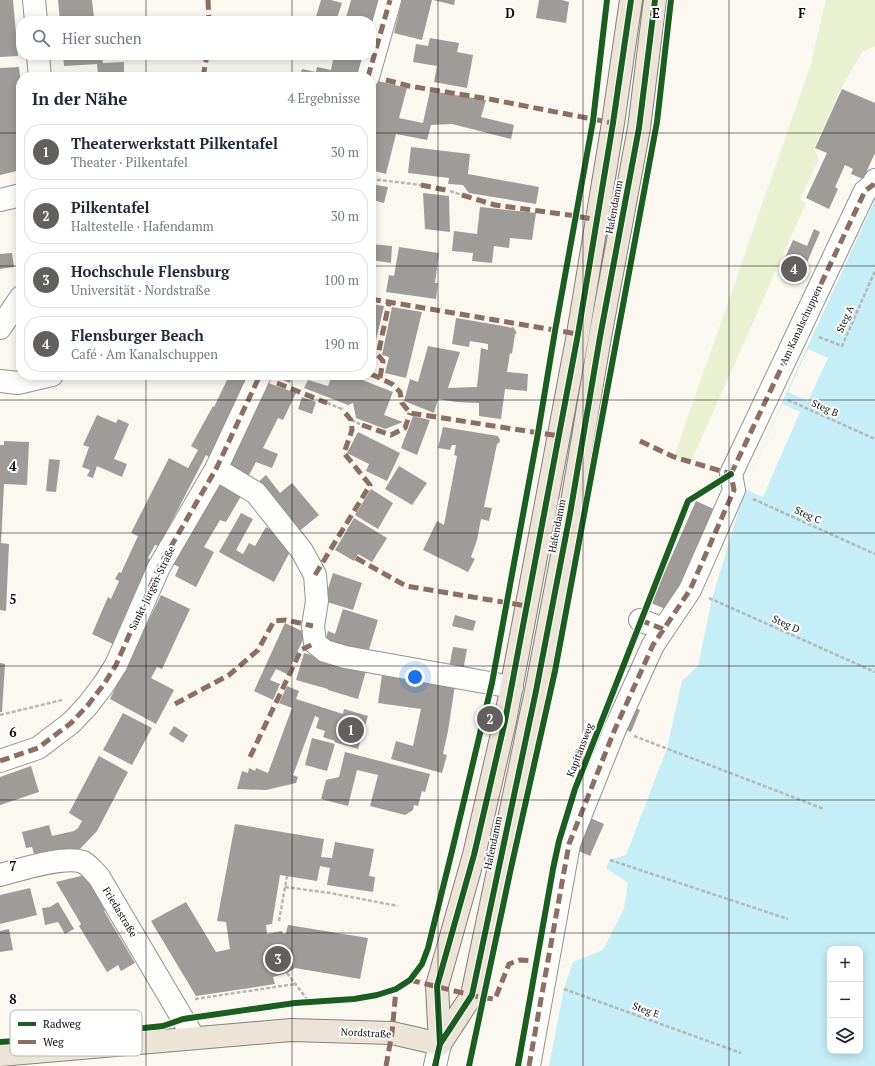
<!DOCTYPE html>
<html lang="de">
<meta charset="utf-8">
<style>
body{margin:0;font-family:"PT Serif",serif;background:#f2f2f3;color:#1f2937}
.controls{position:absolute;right:12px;bottom:12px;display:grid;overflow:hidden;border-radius:8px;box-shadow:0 2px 10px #0003}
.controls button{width:36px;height:36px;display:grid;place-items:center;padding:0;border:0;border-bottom:1px solid #e0e1e3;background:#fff;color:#1f2937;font:20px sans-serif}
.you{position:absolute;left:415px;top:677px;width:14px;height:14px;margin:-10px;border:3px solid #fff;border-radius:50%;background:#1a73e8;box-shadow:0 0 0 6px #1a73e833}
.badge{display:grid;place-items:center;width:26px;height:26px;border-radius:50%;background:#61605e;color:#fff;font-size:13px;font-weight:700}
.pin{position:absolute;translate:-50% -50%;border:2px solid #fff;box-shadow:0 1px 4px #0006}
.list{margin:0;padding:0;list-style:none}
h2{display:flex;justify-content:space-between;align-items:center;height:52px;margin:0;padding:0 16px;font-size:17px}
h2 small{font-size:13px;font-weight:400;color:#747a83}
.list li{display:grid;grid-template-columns:26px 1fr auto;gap:12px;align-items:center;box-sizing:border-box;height:56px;margin:0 8px 8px;padding:0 8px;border:1px solid #e0e1e3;border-radius:16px}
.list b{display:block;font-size:15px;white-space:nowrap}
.list p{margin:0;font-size:13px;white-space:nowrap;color:#747a83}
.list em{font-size:13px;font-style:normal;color:#747a83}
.icon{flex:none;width:22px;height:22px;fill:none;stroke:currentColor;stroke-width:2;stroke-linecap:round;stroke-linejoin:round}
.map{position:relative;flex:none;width:875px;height:1066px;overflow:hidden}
.search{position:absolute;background:#fff;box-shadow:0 2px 10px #0003;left:16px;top:16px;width:360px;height:44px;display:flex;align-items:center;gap:10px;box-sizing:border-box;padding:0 14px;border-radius:16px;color:#747a83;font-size:15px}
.panel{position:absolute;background:#fff;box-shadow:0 2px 10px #0003;left:16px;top:72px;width:360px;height:308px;border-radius:16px}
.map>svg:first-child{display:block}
.green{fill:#e9f1d1}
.water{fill:#c6eef7;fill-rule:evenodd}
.pier{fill:#fbf8f2}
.building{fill:#9e9b98}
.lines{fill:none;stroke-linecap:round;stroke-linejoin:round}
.minor-casing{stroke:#959391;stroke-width:24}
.major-casing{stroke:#82817e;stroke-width:24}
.path{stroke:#b8b7b6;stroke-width:2.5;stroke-dasharray:4 2;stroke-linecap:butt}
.minor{stroke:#fefefd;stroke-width:22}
.major{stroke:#ede4d8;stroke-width:22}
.quiet{stroke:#8d6e63;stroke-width:5;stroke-dasharray:10 5;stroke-linecap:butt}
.cycleway-casing{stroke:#fff;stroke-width:8}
.cycleway{stroke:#1b5e20;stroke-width:6}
.grid{fill:none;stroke:#0e0e0e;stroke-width:1;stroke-opacity:0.55}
.labels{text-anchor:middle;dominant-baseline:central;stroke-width:4;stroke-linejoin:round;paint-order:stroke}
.street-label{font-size:10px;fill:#0e0e0e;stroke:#fff}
.key{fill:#fff;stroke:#b7b7b7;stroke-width:1}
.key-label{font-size:11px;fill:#0e0e0e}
.grid-label{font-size:13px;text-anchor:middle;font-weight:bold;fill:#0e0e0e;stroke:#fff;stroke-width:4;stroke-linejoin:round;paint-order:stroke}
</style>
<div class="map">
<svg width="875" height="1066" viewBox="0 0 875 1066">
<rect width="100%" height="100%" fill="#fbf8f2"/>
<path class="green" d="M826,0H875V46L862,52L843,85L814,148L819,159L800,200L806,203L691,462L674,457L810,67Z"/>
<path class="water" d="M875,200V1066H549L564,989L573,962L603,950L624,909L628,883L606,868L610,860L626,855L667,748L682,681L698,666L712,599L745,489L784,398ZM830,949H860V1051H830Z"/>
<path class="pier" d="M808,349L828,358L808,401L788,392Z
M782,404L800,412L763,497L745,489Z"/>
<path class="building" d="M0,0H13L18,56L0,57Z
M58,0H92L94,18H99V21H60Z
M321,0H331L342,3L336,21H321L315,20Z
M351,0H378L372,21H345Z
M402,0H432L422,40L394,33Z
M433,0H455L454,5Z
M539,0H562L569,2L566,23L536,18Z
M430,38L459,43L457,52L473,55L467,88L434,82L437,66L413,62L416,44L428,46Z
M63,55H102L103,63L124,62V72L98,74L97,64L64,66Z
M334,55H366L361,77H300L302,69L316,72L317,67L331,70Z
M19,67L21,86V170L0,175V68Z
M96,74V77H77V76Z
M374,80L407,88L399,118L423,123L430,91L486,100L481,117L514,125L511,139L452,124L431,125L427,140L396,134L386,174L371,170V94Z
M842,89L875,103V153L863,179L851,174L853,169L845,165L835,187L838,189L829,209L806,198L827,153L815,148Z
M411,147L470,154L468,174L539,187L536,204L469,193L463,185L448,184L449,178L408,173Z
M371,184L388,187L384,203L376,201L371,216Z
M423,193L449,196L450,232L425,229Z
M480,207L536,213L532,240L510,238L509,248L494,246L492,263L472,261L473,253L452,251L454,231L477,234Z
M814,229L820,232L800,279L786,273L788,270L781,267L793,240L807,246Z
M371,244L392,246L391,263L371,260Z
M399,247L439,253L435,283H438L436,299L386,292L389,275L394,276Z
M12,253L14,267L0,269V254Z
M371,304L384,306L376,340L371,339Z
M392,307L422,312L406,378L385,373L389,357L382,355Z
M456,318L509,327L510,328L513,327L517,333L515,334L512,354L510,353L507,372L528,374L527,391L505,389L501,419L479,416V403L456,402L438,399L434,413L404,401L410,379L418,382L428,346L460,352L448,388L477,387L481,348L488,350V344L470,341L469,347L452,344Z
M216,375H253L212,459L206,455L159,546L155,545L148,558L150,559L113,644L92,634L108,597L111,599L119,581L115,579L119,572L121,573L138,536L131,533L169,458L188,468L198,450L191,446L213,406L214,407L227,380Z
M271,375H293L290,383Z
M332,375H350L393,392L384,415L403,422L385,429L356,418L353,403L348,405L304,388L308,380L328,386Z
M268,383L296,393L283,420L278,418L263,448L278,454L272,468L256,462L249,475L227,464Z
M302,397L316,402L312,414L298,409Z
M97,415L116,423L118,419L129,424L114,459L127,464L122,477L97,466L93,478L87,476L90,470L82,467L89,447L83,445Z
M413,416L430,420L417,455L401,448Z
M443,427L498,436L500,440L499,443L497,444L484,507L492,508L489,521L481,519L477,540L471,557L475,559L468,572L423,550L437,521L444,525L457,456L454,455L456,445H452L450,450L438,448Z
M358,432L400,453L387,481L366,471L369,464L347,453Z
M4,441L29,442L27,485L4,484L1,543L9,544L6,611L0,610V445H4Z
M49,459L60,460L56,492L46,491Z
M399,466L427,483L412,505L385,489Z
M266,475L280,493L292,483L319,515L297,533L256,484Z
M218,477L244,491L226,522L220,520L204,547L214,552L196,587L175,576L179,567L169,562Z
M371,489L393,503L378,529L355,515Z
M696,501L716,510L670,611L651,603Z
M241,513L253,519L236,550L243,554L249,543L255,546L266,527L281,535V542L292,548L274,582L219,552Z
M354,518L387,538L372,562L358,554L354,561L335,550Z
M333,573L362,583L353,610L324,601Z
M161,595L190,609L162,669L157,667L151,678L174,690L156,724L110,699Z
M343,609L378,620L367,656L325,642L328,631L335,634Z
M455,615L476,621L473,631L452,626Z
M285,623L306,633L287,674L276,669L270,680L280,684L273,700L254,691Z
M453,647L467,649L463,671L449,668Z
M304,653L366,671L358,699L328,690V689L296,680Z
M0,663L5,664L2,712H0Z
M382,675L455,685L448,731L443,754L447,755L442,773L391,759L396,741L413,746L421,709L378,703Z
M287,686L299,691L296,699L343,714L344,709L368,716L358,749L334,742L335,741L323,737L325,731L316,728L319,718L315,716L293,775L298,777L296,783L266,790L237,789L242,771L248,773L249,768L255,771L256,768L268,773L292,708L279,703Z
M628,705L640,710L631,732L619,727Z
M123,713L152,728L132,765L103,750Z
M174,726L188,735L183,743L169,734Z
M312,738L335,744L327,771L305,765Z
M345,752L430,774L425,792L422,791L418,806L414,805L413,810L405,815L370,806L378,775L357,770L348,806L321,799L326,780L339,777Z
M99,756L128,772L97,831L79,850L36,860L32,847L26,848L22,832L49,825L52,836L74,831L78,828L82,821L69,813Z
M31,766L39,792L0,805V777Z
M586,816L604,824L590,856L572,848Z
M235,824L324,839L321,857L332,858L335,842L374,849L369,876L375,877L373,892L327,885L330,868L320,866L317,881L280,875L272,924L266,925L267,934L282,931L283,934L286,933L288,925L368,938L360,979L295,968L287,973L273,977L275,984L196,996L151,921L186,902L216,952L230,949L226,922L217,921Z
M85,875L106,910L104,911L135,963L121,971L118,965L107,972L79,926L81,924L56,882Z
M30,888L37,915L0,924V895Z
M58,902L74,929L65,934L58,922L45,925L42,908L50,907Z
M9,929L13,950L0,952V931Z"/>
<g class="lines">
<g class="minor-casing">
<path id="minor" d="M34,0L36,21
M38,55L40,77
M368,77L390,0
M0,200L21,195
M0,328L21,297
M0,381L18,383L52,375
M216,469L256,493L302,551L315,575L317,601L313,626L315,643L325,651L345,657L512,687
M640,620L663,629
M0,761L38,748L71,723L88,705L104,684L116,665L159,567L216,469L260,375
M0,875C20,870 64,855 83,862C89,865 94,872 99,877L194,1038
M435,1066L440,1044
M529,1066L569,844L615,729L653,645L690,590L734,490L731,474L865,191L873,185L875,180"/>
</g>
<g class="major-casing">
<path id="major" d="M440,1044L472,995L536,691L570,514L600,337L639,128L655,0
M440,1044L437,986L474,855L505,721L578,334L613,123L631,0
M0,1055L291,1030L392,1033L440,1044"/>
</g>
<path class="path" d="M371,179L421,185
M450,191L462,195
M819,337L842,346L875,271
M788,400L875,439
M327,403L342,409
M351,420L362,425
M753,499L875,554
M709,598L875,672
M0,715L62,700
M634,736L824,809
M610,860L788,919
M285,887L330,893L398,906
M279,921L287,876
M287,973L309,1002
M564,989L741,1053
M195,999L295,984"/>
<use href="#minor" class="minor"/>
<use href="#major" class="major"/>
<path class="quiet" d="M208,0L209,21
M203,77L207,55
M368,77L390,0
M386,80L409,86L489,99L613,123
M421,185L450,191
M462,195L495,205L576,216L597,220
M371,299L578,334
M371,374L392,384L400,392L402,403L410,413L559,436
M380,378L383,361L378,355L389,303
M277,383L327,403
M362,425L391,435L405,428L410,413
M640,441L674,457L731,474
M731,474L865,191L873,185L875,180
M356,558L406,586L527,606
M315,575L370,485L344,453L352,430L351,420L342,409
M640,620L663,629
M175,704L229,675L258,650L274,621L286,620L313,626
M250,757L301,650L315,643
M0,761L38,748L71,723L88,705L104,684L116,665L159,567L216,469L260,375
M410,980L483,998L495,999L509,964L520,960L540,961
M386,1066L392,1033L396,989
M529,1066L569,844L615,729L653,645L690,590L734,490L731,474"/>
<g class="cycleway-casing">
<path id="cycleway" d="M0,1042L29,1040L163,1026L183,1019L295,1003L354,999L377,995L396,989L410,980L422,964L428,948L452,851L492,683L538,433L555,331L593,121L607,0
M440,1044L472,995L536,691L570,514L600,337L639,128L655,0
M435,1066L440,1044L437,986L474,855L505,721L578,334L613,123L631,0
M469,1066L511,868L555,671L657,122L671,0
M518,1066L553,869L559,841L575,789L688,501L731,474"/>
</g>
<use href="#cycleway" class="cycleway"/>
</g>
<path class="grid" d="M146,0V21M292,0V21M438,0V1066M583,0V1066M729,0V1066M146,55V77M292,55V77M0,133H21M371,133H875M0,266H21M371,266H875M146,375V1066M292,375V1066M0,400H875M0,533H875M0,666H875M0,800H875M0,933H875"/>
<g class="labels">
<g class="street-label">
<text transform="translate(614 207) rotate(-79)">Hafendamm</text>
<text transform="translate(845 319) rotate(-66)">Steg A</text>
<text transform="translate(801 325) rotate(-65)">Am Kanalschuppen</text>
<text transform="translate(825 408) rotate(24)">Steg B</text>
<text transform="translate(808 515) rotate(24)">Steg C</text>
<text transform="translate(557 526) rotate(-79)">Hafendamm</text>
<text transform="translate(152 588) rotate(-64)">Sankt-Jürgen-Straße</text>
<text transform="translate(786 624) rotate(24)">Steg D</text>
<text transform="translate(580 750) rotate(-69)">Kapitänsweg</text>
<text transform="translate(493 843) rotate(-78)">Hafendamm</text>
<text transform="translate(120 912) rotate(59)">Friedastraße</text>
<text transform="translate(646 1010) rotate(20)">Steg E</text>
<text transform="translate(366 1033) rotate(3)">Nordstraße</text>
</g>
</g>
<rect x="10" y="1010" width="132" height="46" rx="6" class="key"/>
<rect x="18" y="1022" width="18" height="4" fill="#1b5e20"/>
<rect x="18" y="1040" width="18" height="4" fill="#8d6e63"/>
<g class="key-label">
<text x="43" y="1028">Radweg</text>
<text x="43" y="1046">Weg</text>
</g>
<g class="grid-label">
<text x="510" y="18">D</text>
<text x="656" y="18">E</text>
<text x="802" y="18">F</text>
<text x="13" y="471">4</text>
<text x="13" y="604">5</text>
<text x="13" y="737">6</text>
<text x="13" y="871">7</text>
<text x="13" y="1004">8</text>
</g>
</svg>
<div class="controls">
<button>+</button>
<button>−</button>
<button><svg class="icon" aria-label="layers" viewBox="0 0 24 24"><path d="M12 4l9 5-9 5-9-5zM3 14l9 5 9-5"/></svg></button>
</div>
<div class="you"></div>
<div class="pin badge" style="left:351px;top:730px">1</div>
<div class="pin badge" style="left:490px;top:719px">2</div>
<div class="pin badge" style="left:278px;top:959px">3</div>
<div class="pin badge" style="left:794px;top:269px">4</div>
<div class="search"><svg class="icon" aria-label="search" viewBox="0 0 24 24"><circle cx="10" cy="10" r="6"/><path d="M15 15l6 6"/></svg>Hier suchen</div>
<section class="panel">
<h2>In der Nähe<small>4 Ergebnisse</small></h2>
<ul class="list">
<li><span class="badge">1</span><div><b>Theaterwerkstatt Pilkentafel</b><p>Theater · Pilkentafel</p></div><em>30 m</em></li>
<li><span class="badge">2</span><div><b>Pilkentafel</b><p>Haltestelle · Hafendamm</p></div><em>30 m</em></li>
<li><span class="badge">3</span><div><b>Hochschule Flensburg</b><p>Universität · Nordstraße</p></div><em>100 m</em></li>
<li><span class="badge">4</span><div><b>Flensburger Beach</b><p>Café · Am Kanalschuppen</p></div><em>190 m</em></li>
</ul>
</section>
</div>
